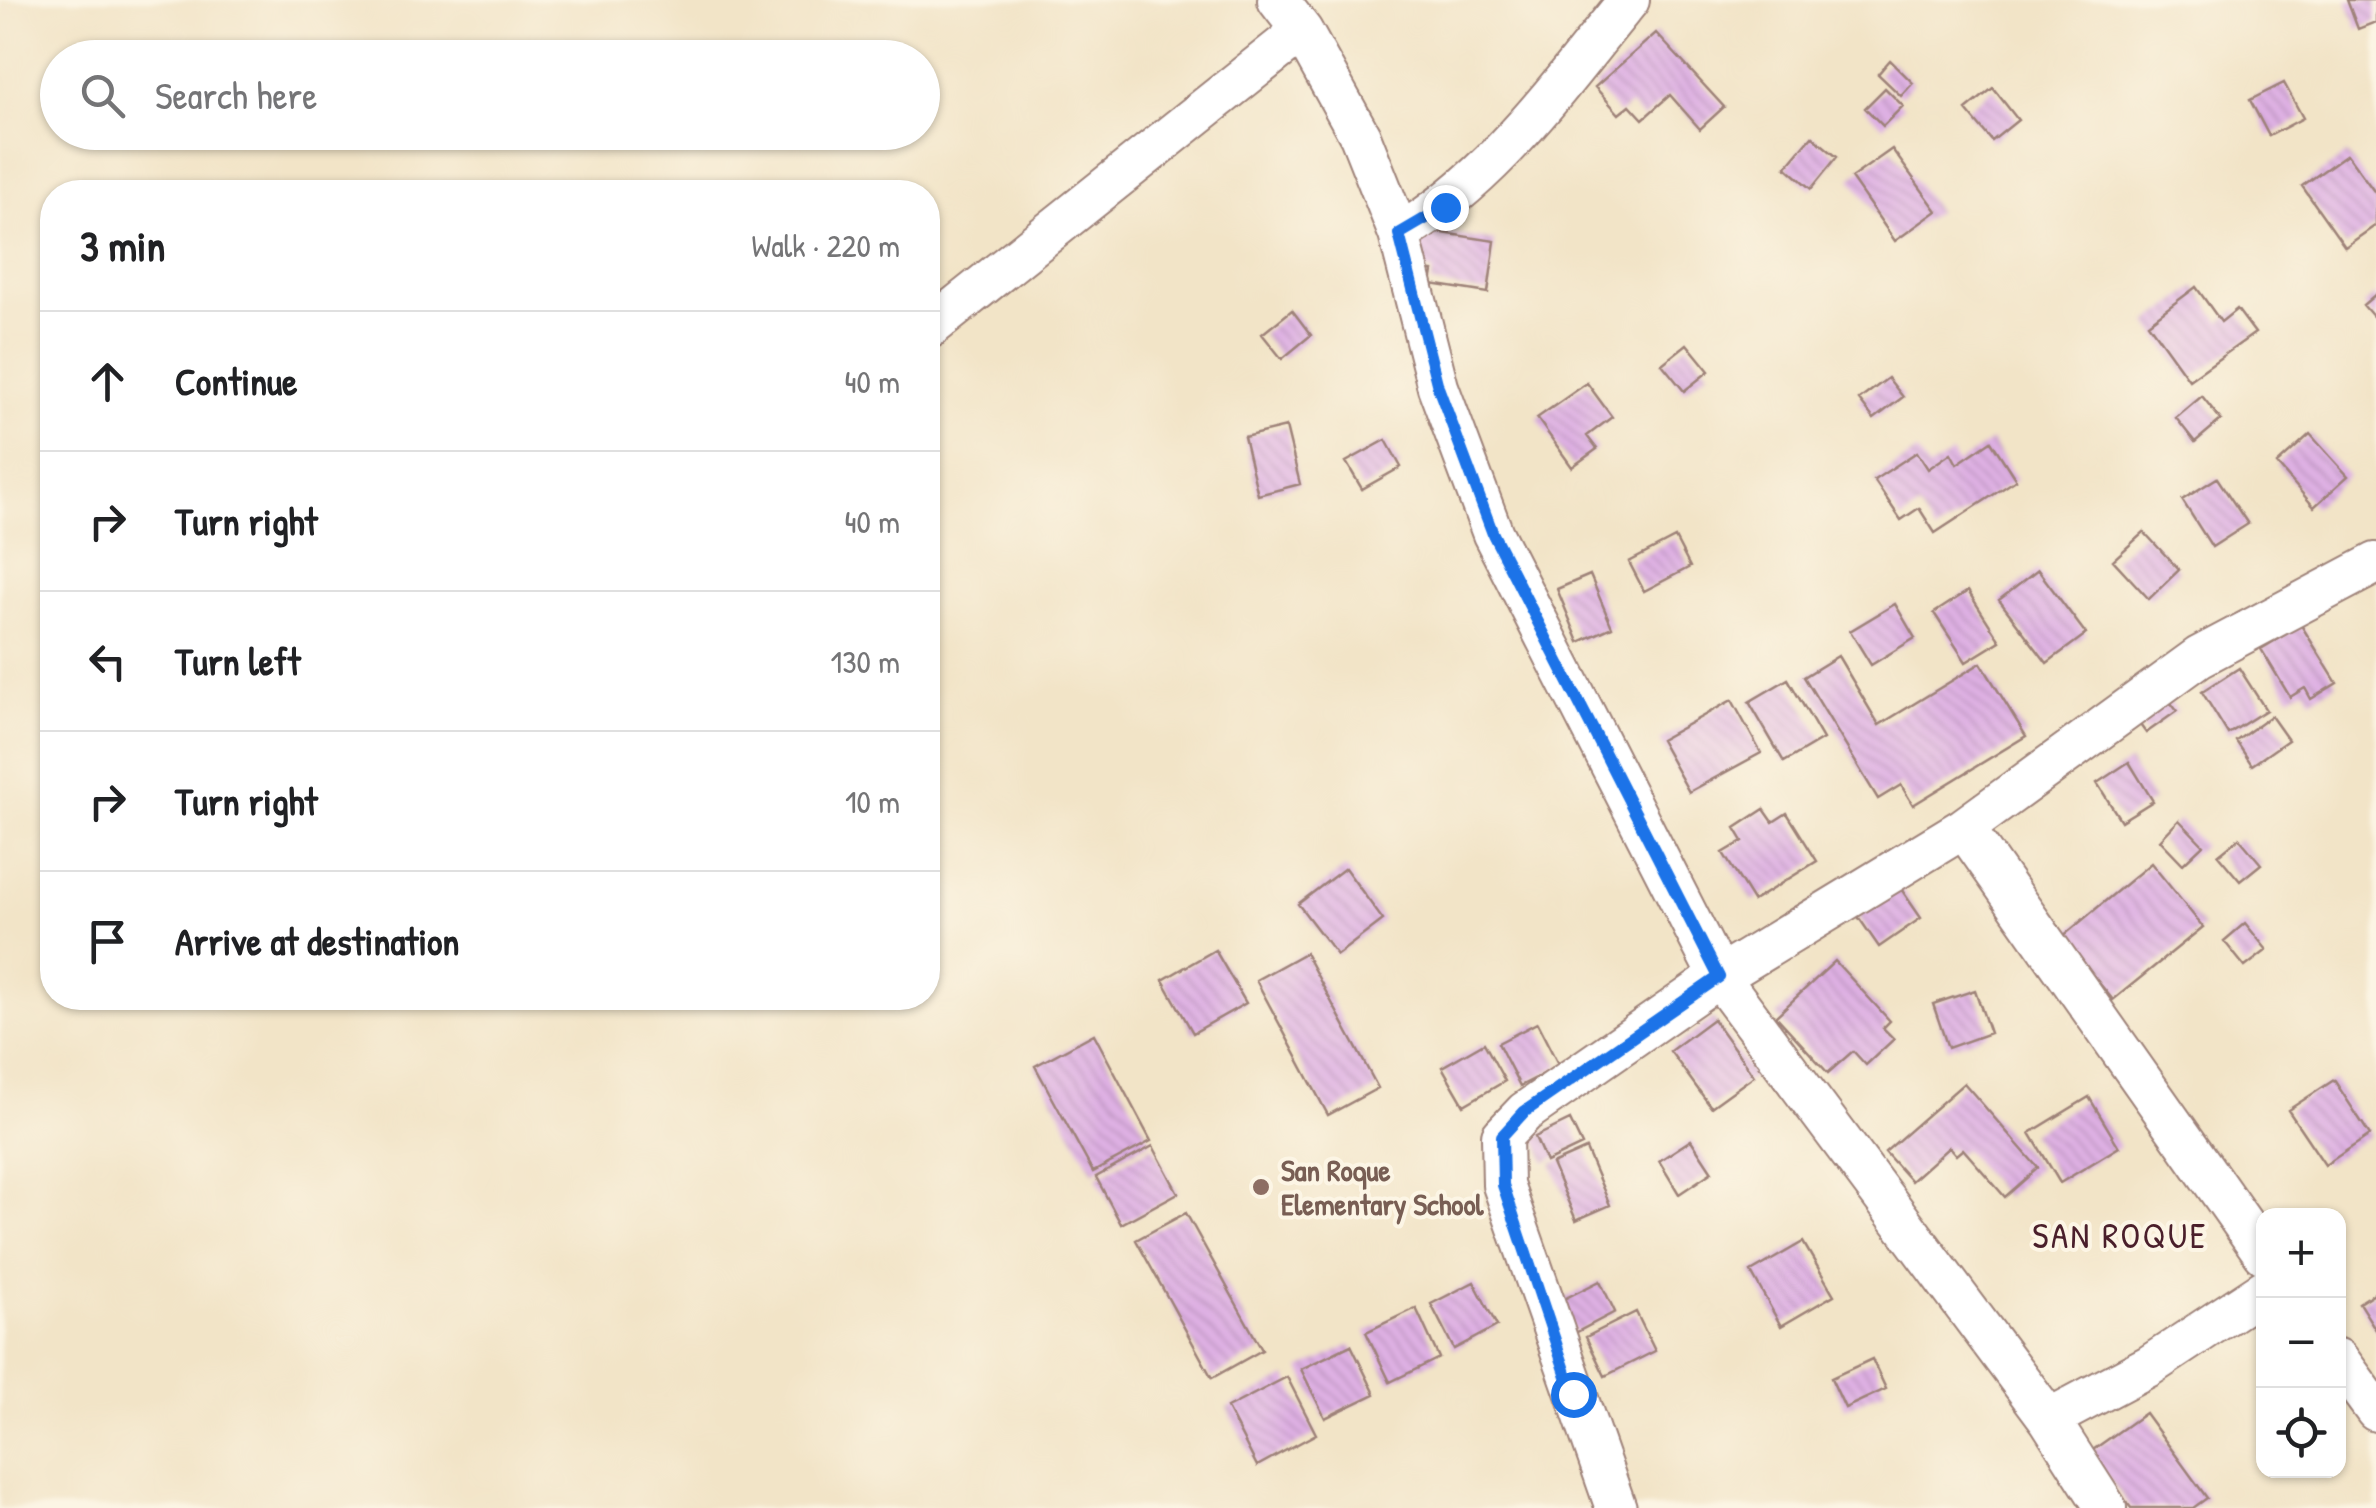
<!DOCTYPE html>
<meta charset="utf-8">
<style>
body{margin:0;font-family:"Patrick Hand",sans-serif;background:#f2f2f2;color:#202124}
.controls{position:absolute;right:30px;bottom:30px;display:grid;overflow:hidden;border-radius:20px;box-shadow:0 2px 8px #0004}
.controls button{width:90px;height:90px;display:grid;place-items:center;padding:0;border:0;border-bottom:2px solid #e0e0e0;background:#fff;color:#202124;font:50px sans-serif}
.stop{position:absolute;width:30px;height:30px;margin:-22px;border:8px solid #1a73e8;border-radius:50%;background:#fff}
.stop.end{background:#1a73e8;border-color:#fff;box-shadow:0 2px 10px #0008}
.list{margin:0;padding:0;list-style:none}
h2{display:flex;justify-content:space-between;align-items:center;height:130px;margin:0;padding:0 40px;font-size:42px}
h2 small{font-size:32px;font-weight:400;color:#757577}
.list li{display:grid;grid-template-columns:65px 1fr auto;gap:30px;align-items:center;box-sizing:border-box;height:140px;padding:0 40px;border-top:2px solid #e0e0e0}
.list b{display:block;font-size:38px;white-space:nowrap}
.list em{font-size:32px;font-style:normal;color:#757577}
.icon{flex:none;width:55px;height:55px;fill:none;stroke:currentColor;stroke-width:2;stroke-linecap:round;stroke-linejoin:round}
.map{position:relative;flex:none;width:2376px;height:1508px;overflow:hidden}
.search{position:absolute;background:#fff;box-shadow:0 2px 8px #0004;left:40px;top:40px;width:900px;height:110px;display:flex;align-items:center;gap:25px;box-sizing:border-box;padding:0 35px;border-radius:55px;color:#757577;font-size:38px}
.panel{position:absolute;background:#fff;box-shadow:0 2px 8px #0004;left:40px;top:180px;width:900px;height:830px;border-radius:40px}
.map>svg:first-child{display:block}
.building{fill:url(#building-back-hatch)}
.lines{fill:none;stroke-linecap:round;stroke-linejoin:round}
.minor-casing{stroke:#9e8279;stroke-width:44}
.minor{stroke:#fff;stroke-width:40}
.route{stroke:#1a73e8;stroke-width:12}
.education-dot{fill:#8d6e63;stroke:#fcf5e5;stroke-width:4}
.labels{text-anchor:middle;dominant-baseline:central;stroke-width:8;stroke-linejoin:round;paint-order:stroke}
.education-label{font-size:30px;font-weight:bold;fill:#785e54;stroke:#fcf5e5;text-anchor:start}
.quarter-label{font-size:35px;letter-spacing:2.5px;fill:#4a1f2b;stroke:#fcf5e5}
</style>
<div class="map">
<svg width="2376" height="1508" viewBox="0 0 2376 1508">
<defs>
<pattern id="building-back-hatch" width="6" height="6" patternUnits="userSpaceOnUse" patternTransform="scale(2.5)"><rect width="6" height="6" fill="#deb0e3"/><path d="M-1 5l2 2M0 0l6 6M5-1l2 2" fill="none" stroke="#c097c3"/></pattern>
</defs>
<rect width="100%" height="100%" fill="#fcf5e5"/>
<filter id="ink" filterUnits="userSpaceOnUse"><feTurbulence type="fractalNoise" baseFrequency=".01" numOctaves="2"/><feDisplacementMap in="SourceGraphic" scale="20" xChannelSelector="R" yChannelSelector="G"/><feConvolveMatrix kernelMatrix="1 2 1 2 8 2 1 2 1" color-interpolation-filters="sRGB"/></filter>
<filter id="wash" filterUnits="userSpaceOnUse"><feTurbulence type="fractalNoise" baseFrequency=".0048" numOctaves="4" result="noise"/><feDisplacementMap in="SourceGraphic" scale="40" xChannelSelector="R" yChannelSelector="G"/><feGaussianBlur stdDeviation="2.25" result="paint"/><feColorMatrix in="noise" values="0 0 0 0 0 0 0 0 0 0 0 0 0 0 0 0 0 1.4 0 .05"/><feComposite in="paint" operator="in"/></filter>
<g filter="url(#wash)">
<rect width="100%" height="100%" fill="#f2e4c7"/>
<g id="blocks">
<path class="building" d="M2347,0H2376V22L2358,29Z
M1656,33L1724,107L1700,129L1670,95L1643,119L1630,105L1619,114L1595,87Z
M1890,60L1913,83L1901,96L1878,74Z
M2284,83L2303,118L2269,136L2250,100Z
M1885,88L1903,106L1883,126L1865,108Z
M1993,88L2018,120L1992,141L1966,110Z
M1812,136L1837,157L1811,189L1786,167Z
M1892,149L1937,211L1895,241L1851,178Z
M2347,154L2376,194V225L2345,247L2302,186Z
M1423,230L1495,241L1488,293L1431,284L1433,271L1417,269Z
M2196,287L2221,322L2237,309L2255,333L2189,380L2148,323Z
M2376,294V320L2363,305Z
M1292,310L1311,335L1282,359L1262,334Z
M1687,344L1709,371L1684,391L1662,364Z
M1888,378L1903,397L1874,419L1859,400Z
M1587,383L1612,417L1587,436L1597,449L1572,467L1537,418Z
M2202,396L2221,420L2195,442L2176,418Z
M1286,427L1300,484L1258,495L1244,437Z
M2310,434L2348,476L2314,507L2277,464Z
M1386,440L1401,467L1362,489L1346,462Z
M1991,441L2016,480L1935,533L1919,508L1901,520L1874,480L1917,452L1928,469L1951,453L1957,464Z
M2217,478L2248,524L2212,547L2182,500Z
M2144,532L2179,570L2149,599L2113,560Z
M1675,538L1690,567L1644,591L1629,562Z
M2038,570L2086,634L2047,663L1999,600Z
M1590,575L1612,627L1579,642L1557,589Z
M1968,591L2000,641L1966,662L1934,613Z
M1895,604L1915,638L1871,665L1850,631Z
M2301,625L2337,683L2311,699L2305,688L2290,697L2261,649Z
M1838,656L1879,725L1981,663L2026,736L1913,805L1901,785L1878,799L1804,677Z
M2239,668L2266,710L2228,734L2202,692Z
M1788,679L1823,739L1784,762L1749,702Z
M2165,695L2177,711L2146,733L2135,718Z
M1732,700L1761,753L1689,792L1660,740Z
M2271,716L2288,740L2252,765L2236,741Z
M2129,762L2153,801L2121,821L2097,783Z
M1764,809L1773,822L1787,813L1817,861L1753,901L1723,853L1743,841L1735,828Z
M2179,820L2203,845L2183,864L2160,840Z
M2239,838L2261,864L2240,881L2218,855Z
M2151,863L2203,927L2113,1000L2062,937Z
M1345,868L1383,920L1337,955L1298,904Z
M1899,886L1921,918L1879,947L1857,915Z
M2245,923L2267,950L2245,967L2224,941Z
M1215,950L1246,1003L1193,1033L1163,980Z
M1305,953L1378,1088L1328,1115L1256,980Z
M1835,961L1890,1021L1883,1028L1894,1039L1866,1065L1853,1051L1828,1073L1776,1016Z
M1975,990L1990,1033L1948,1048L1933,1004Z
M1713,1019L1754,1076L1711,1107L1670,1051Z
M1537,1023L1559,1066L1520,1086L1498,1043Z
M1094,1034L1151,1141L1093,1172L1035,1066Z
M1484,1043L1505,1081L1464,1105L1442,1067Z
M2334,1080L2370,1135L2325,1165L2288,1110Z
M1964,1083L2038,1168L2005,1197L1963,1149L1956,1155L1949,1147L1911,1181L1885,1152Z
M2089,1097L2119,1147L2060,1183L2030,1133Z
M1570,1120L1582,1145L1546,1162L1535,1137Z
M1691,1140L1712,1172L1679,1194L1659,1161Z
M1153,1146L1178,1193L1121,1224L1096,1177Z
M1586,1149L1610,1205L1576,1220L1552,1164Z
M1186,1213L1262,1350L1212,1378L1136,1240Z
M1803,1242L1834,1295L1781,1326L1751,1272Z
M1600,1281L1615,1312L1575,1333L1558,1302Z
M1474,1282L1497,1326L1454,1349L1431,1304Z
M2376,1292V1330L2359,1303Z
M1416,1308L1439,1358L1390,1382L1366,1332Z
M1636,1312L1655,1351L1605,1376L1586,1337Z
M1351,1345L1375,1394L1325,1418L1301,1369Z
M1872,1359L1886,1389L1845,1408L1831,1378Z
M1287,1377L1316,1434L1257,1466L1227,1408Z
M2145,1413L2207,1498L2193,1508H2131L2090,1452Z"/>
</g>
</g>
<g filter="url(#ink)">
<use href="#blocks" fill-opacity="0" stroke="#9e8279" stroke-width="2.5"/>
<g class="lines">
<g class="minor-casing">
<path id="minor" d="M1278,0L1302,31L1360,136L1399,234L1438,387L1493,534L1719,977L2049,1419L2106,1508
M1399,234C1497,176 1557,87 1629,0
M928,329L1302,31
M1964,828L2264,1254
M2338,1359L2376,1411
M2049,1419L2149,1366L2264,1290
M1616,1508L1503,1185L1502,1136L1525,1112L1719,977L1964,828L2199,657L2376,563"/>
</g>
<use href="#minor" class="minor"/>
</g>
</g>
<g class="lines" filter="url(#ink)">
<path class="route" d="M1445,207L1399,234L1438,387L1493,534L1719,977L1524,1112L1502,1136L1503,1185L1573,1394"/>
</g>
<circle class="education-dot" cx="1261" cy="1187" r="10"/>
<g class="labels">
<g class="education-label">
<text x="1281" y="1170">San Roque<tspan x="1281" dy="34">Elementary School</tspan></text>
</g>
<g class="quarter-label">
<text x="2120" y="1235">SAN ROQUE</text>
</g>
</g>
</svg>
<div class="controls">
<button>+</button>
<button>−</button>
<button><svg class="icon" aria-label="locate" viewBox="0 0 24 24"><circle cx="12" cy="12" r="6"/><path d="M12 2v4M12 18v4M2 12h4M18 12h4"/></svg></button>
</div>
<div class="stop" style="left:1573px;top:1394px"></div>
<div class="stop end" style="left:1445px;top:207px"></div>
<div class="search"><svg class="icon" aria-label="search" viewBox="0 0 24 24"><circle cx="10" cy="10" r="6"/><path d="M15 15l6 6"/></svg>Search here</div>
<section class="panel">
<h2>3 min<small>Walk · 220 m</small></h2>
<ul class="list">
<li><svg class="icon" aria-label="ahead" viewBox="0 0 24 24"><path d="M12 20V5M6 11l6-6 6 6"/></svg><div><b>Continue</b></div><em>40 m</em></li>
<li><svg class="icon" aria-label="right" viewBox="0 0 24 24"><path d="M7 20v-9h11M14 6l5 5-5 5"/></svg><div><b>Turn right</b></div><em>40 m</em></li>
<li><svg class="icon" aria-label="left" viewBox="0 0 24 24"><path d="M17 20v-9H6M10 6l-5 5 5 5"/></svg><div><b>Turn left</b></div><em>130 m</em></li>
<li><svg class="icon" aria-label="right" viewBox="0 0 24 24"><path d="M7 20v-9h11M14 6l5 5-5 5"/></svg><div><b>Turn right</b></div><em>10 m</em></li>
<li><svg class="icon" aria-label="arrive" viewBox="0 0 24 24"><path d="M6 21V4h12l-3 4 3 4H6"/></svg><div><b>Arrive at destination</b></div></li>
</ul>
</section>
</div>
